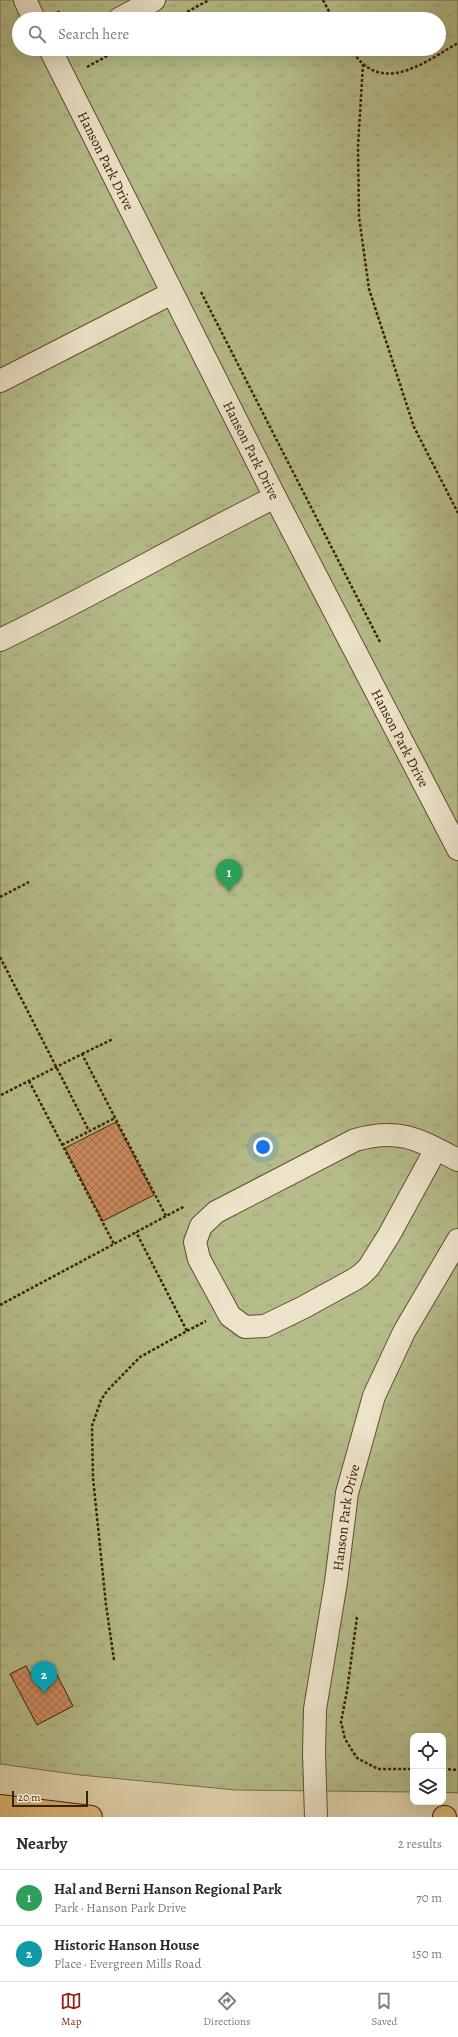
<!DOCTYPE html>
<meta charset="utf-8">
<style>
body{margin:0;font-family:Alegreya,serif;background:#f7f7f7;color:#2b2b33}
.controls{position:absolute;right:12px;bottom:12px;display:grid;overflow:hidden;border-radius:8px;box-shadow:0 4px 16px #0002}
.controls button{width:36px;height:36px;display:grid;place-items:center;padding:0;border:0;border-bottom:1px solid #e1e1e2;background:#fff;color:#2b2b33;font:20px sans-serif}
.scale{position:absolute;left:12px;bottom:10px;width:76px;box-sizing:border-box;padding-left:4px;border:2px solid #3c2004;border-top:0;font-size:11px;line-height:14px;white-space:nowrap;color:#3c2004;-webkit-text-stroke:3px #ece3ca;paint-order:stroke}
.you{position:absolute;left:263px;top:1147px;width:14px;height:14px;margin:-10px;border:3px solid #fff;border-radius:50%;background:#1a73e8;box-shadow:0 0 0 6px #1a73e833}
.badge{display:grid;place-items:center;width:26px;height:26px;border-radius:50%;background:#8f2418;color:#fff;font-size:13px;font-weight:700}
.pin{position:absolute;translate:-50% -33px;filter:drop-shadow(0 1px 2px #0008)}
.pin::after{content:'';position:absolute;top:21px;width:14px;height:12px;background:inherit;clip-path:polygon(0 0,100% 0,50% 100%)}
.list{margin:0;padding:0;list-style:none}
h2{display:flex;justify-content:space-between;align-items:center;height:52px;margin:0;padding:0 16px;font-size:17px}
h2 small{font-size:13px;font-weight:400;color:#7c7c81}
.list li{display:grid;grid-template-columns:26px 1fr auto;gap:12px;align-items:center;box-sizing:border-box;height:56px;padding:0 16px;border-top:1px solid #e1e1e2}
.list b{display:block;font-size:15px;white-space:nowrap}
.list p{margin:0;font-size:13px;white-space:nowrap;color:#7c7c81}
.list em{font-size:13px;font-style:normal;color:#7c7c81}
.icon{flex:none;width:22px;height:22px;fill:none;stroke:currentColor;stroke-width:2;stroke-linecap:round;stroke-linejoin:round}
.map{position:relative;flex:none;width:458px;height:1817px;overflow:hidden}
.search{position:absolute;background:#fff;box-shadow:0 4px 16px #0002;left:12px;right:12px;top:12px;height:44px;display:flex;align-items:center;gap:10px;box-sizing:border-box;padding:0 14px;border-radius:22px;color:#7c7c81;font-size:15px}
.sheet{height:164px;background:#fff}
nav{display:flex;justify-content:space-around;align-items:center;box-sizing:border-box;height:56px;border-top:1px solid #e1e1e2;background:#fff;font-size:11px;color:#7c7c81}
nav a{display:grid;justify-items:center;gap:2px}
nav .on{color:#8f2418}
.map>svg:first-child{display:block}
.park{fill:url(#park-tufts);stroke:#786e46;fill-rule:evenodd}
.building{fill:url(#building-cross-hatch);stroke:#3c2004}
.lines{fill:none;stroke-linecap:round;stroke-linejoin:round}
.minor-casing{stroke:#654d2e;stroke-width:24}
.major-casing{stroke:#3c2004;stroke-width:24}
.path{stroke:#3c2004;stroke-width:2.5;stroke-dasharray:3 2;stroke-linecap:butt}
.minor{stroke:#ece3ca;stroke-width:22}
.major{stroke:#e0ba77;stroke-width:22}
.labels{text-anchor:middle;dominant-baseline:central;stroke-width:3.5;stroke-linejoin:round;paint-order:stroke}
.street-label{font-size:14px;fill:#3c2004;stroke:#ece3ca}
</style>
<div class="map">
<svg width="458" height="1817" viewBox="0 0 458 1817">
<defs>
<pattern id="park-tufts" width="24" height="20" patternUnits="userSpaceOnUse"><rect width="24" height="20" fill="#b5bc89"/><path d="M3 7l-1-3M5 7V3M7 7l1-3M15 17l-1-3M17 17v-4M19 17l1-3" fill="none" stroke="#9da175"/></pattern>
<pattern id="building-cross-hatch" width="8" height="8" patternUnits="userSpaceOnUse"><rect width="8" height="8" fill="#cf8d62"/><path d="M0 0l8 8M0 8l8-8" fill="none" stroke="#a9734f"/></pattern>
</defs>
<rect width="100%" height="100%" fill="#e1d4ae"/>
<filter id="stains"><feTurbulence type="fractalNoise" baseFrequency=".005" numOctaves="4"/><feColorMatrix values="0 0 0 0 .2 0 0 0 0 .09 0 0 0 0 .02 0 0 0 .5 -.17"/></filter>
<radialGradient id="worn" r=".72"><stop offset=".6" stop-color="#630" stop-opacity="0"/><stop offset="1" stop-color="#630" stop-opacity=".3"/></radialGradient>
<path class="park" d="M0,0H458V1793L443,1792V1736H413V1792L236,1790L80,1775L0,1764ZM19,19H439V49H19Z"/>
<path class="building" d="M116,1122L154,1195L103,1221L65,1148Z
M26,1666L35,1682L55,1671L73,1706L37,1725L10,1674Z"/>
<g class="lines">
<g class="minor-casing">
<g id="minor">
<path d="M25,0L34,19"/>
<path d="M119,19L154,0"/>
<path id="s1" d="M50,49L275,497L458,849"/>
<path d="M0,381L172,293"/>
<path d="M0,640C93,595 183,543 275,497"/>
<path d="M436,1149L389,1235L369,1267L362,1274L355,1279L304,1307L265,1326L245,1327L230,1316L199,1259L195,1242L201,1226L216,1212L355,1140C400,1127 419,1140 458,1160"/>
<path id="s2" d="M316,1817L314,1753L315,1709L336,1582L347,1493L374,1396L404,1332L458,1240"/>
</g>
</g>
<g class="major-casing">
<path id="major" d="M0,1806L91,1817
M444,1817H445"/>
</g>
<path class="path" d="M323,0L333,19
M58,11L62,19
M174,19L209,0
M350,49C354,54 358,59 362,63C392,90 431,58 458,43
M363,64L358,146L359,217L369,289L414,427L458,513
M87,67L120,49
M201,292L380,642
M0,897L29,882
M0,957L89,1131
M82,1054L113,1039
M29,1081L114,1244
M1,1095L82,1054L166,1216
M62,1145L115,1118
M0,1305L185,1206
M187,1331L206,1321
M357,1617L347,1691L341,1722L345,1739L357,1758L378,1769H413
M114,1660L106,1605L93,1478L92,1426L101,1400L107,1391L140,1357L187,1331L136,1232
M443,1769L458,1770"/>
<use href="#minor" class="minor"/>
<use href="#major" class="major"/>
</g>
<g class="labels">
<g class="street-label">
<text stroke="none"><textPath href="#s1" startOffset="125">Hanson Park Drive</textPath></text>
<text stroke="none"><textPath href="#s1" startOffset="449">Hanson Park Drive</textPath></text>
<text stroke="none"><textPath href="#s1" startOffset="773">Hanson Park Drive</textPath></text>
<text stroke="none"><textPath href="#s2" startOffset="302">Hanson Park Drive</textPath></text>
</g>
</g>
<rect width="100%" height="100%" filter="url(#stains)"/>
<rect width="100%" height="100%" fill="url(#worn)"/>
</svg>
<div class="controls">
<button><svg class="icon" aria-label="locate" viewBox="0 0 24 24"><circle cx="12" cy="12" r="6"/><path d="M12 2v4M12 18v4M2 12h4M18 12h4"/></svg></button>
<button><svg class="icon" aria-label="layers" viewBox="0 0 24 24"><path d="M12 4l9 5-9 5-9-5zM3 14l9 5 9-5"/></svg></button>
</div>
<div class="scale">20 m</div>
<div class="you"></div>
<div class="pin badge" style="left:229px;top:892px;background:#2e9e5b">1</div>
<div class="pin badge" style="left:44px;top:1694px;background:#0f9aa8">2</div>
<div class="search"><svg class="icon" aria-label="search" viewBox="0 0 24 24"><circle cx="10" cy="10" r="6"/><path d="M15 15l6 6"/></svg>Search here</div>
</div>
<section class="sheet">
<h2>Nearby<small>2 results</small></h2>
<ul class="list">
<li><span class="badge" style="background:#2e9e5b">1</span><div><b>Hal and Berni Hanson Regional Park</b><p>Park · Hanson Park Drive</p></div><em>70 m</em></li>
<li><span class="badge" style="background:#0f9aa8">2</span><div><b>Historic Hanson House</b><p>Place · Evergreen Mills Road</p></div><em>150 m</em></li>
</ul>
</section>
<nav>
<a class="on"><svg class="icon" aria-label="map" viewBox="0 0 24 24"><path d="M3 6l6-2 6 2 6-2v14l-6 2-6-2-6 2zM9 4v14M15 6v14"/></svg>Map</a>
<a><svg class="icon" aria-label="directions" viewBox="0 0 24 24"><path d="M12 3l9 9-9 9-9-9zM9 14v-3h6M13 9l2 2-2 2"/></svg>Directions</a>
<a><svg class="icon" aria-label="saved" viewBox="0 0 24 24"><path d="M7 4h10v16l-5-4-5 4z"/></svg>Saved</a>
</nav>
